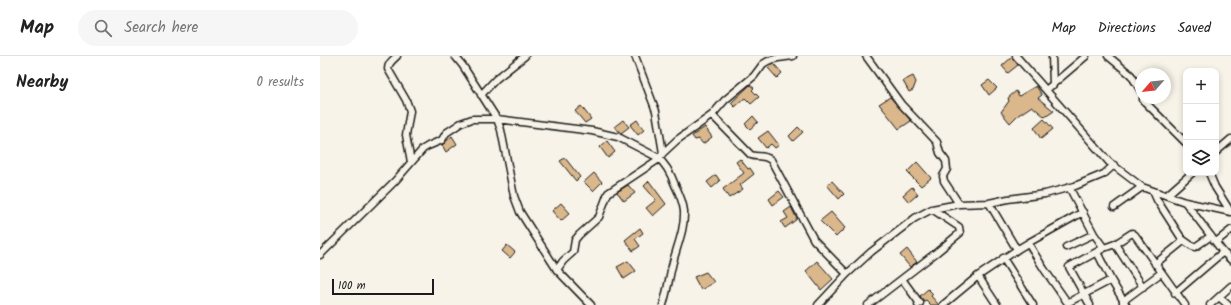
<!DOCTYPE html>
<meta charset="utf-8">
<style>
body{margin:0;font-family:Kalam,sans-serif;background:#f6f6f6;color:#222}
.controls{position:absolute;right:12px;top:12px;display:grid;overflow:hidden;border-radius:8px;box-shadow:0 2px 6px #0003}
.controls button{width:36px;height:36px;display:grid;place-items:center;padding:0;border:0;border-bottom:1px solid #e0e0e0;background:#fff;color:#222;font:20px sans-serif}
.compass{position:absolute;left:815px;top:12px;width:36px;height:36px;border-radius:50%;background:#fff;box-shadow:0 2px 6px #0003;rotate:242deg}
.scale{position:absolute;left:12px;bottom:10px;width:102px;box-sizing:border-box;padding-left:4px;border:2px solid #1c1c1c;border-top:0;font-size:11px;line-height:14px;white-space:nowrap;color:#1c1c1c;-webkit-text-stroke:3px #f7f3e8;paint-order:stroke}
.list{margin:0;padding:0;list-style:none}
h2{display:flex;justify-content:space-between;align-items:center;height:52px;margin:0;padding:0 16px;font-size:17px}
h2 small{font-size:13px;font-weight:400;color:#767676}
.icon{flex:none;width:22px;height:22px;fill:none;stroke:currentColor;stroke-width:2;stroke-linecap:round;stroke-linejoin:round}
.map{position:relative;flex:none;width:911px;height:249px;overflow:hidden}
header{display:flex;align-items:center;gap:24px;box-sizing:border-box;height:56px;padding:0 20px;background:#fff;border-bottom:1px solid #e0e0e0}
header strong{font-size:19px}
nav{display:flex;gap:22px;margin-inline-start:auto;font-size:14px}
.search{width:280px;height:36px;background:#f6f6f6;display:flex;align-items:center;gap:10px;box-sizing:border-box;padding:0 14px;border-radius:22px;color:#767676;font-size:15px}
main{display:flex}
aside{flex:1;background:#fff}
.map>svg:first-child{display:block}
.building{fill:#dbb78c;stroke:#1c1c1c}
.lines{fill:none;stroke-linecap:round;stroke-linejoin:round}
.street-casing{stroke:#1c1c1c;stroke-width:9}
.street{stroke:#f7f3e8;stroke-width:6}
</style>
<header>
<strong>Map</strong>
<div class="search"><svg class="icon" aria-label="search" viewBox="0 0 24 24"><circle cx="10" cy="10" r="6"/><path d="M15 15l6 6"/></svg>Search here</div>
<nav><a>Map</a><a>Directions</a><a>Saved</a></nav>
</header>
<main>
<aside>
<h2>Nearby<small>0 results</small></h2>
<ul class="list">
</ul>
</aside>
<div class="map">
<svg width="911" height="249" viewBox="0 0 911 249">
<rect width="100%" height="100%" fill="#f7f3e8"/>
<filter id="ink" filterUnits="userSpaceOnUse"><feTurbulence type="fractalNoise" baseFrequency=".025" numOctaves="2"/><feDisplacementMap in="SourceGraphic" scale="8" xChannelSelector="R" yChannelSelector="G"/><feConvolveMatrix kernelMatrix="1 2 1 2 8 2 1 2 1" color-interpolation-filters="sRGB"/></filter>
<g filter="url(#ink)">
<path class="building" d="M692,1L698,9L688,17L682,10Z
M454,8L462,17L457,22L448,12Z
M593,20L596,26L593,34L589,36L583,25Z
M669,24L677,32L669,39L662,29Z
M430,29L434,32L432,34L439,41L431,48L425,42L415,51L411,47Z
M716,30L722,39L718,42L734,55L725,61L712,50L697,60L690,67L681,56L689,45L688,42L696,35L699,40Z
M570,41L591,65L579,73L559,48Z
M261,50L271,63L265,67L255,55Z
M433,60L438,66L430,73L425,68Z
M724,63L733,73L721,83L714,72Z
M303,64L309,71L301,77L294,71Z
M317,64L324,74L318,79L310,69Z
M385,71L392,81L383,88L379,83L375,84L372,80Z
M478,71L483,76L473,85L469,80Z
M448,75L459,89L455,92L451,88L446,92L438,82Z
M132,80L137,88L126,96L122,89Z
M287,85L295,96L288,102L280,91Z
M245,102L260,121L256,125L240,105Z
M420,103L428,113L430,112L434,118L420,129L423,133L409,142L403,133L424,117L416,106Z
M597,106L611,122L601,130L587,116Z
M274,117L282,126L273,135L264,126Z
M396,119L400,125L392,132L387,126Z
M329,125L346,148L333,160L326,152L336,144L324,130Z
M512,125L524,138L519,143L507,129Z
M308,129L315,137L304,145L297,136Z
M592,131L598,138L589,146L583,139Z
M459,135L464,141L453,149L449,143Z
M241,147L250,157L241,165L232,155Z
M471,151L477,163L465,172L461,166L468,162L464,156Z
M511,156L525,172L516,181L500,165Z
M320,172L323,177L315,183L320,190L313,195L305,184Z
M187,189L195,196L190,202L182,195Z
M587,193L597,206L590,211L580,199Z
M308,205L316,215L304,223L297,211Z
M497,205L513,223L501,234L486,215Z
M386,216L394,226L381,234L374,221Z
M608,233L613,238L611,240L619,249H611L606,244L604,245L600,240Z"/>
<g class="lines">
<g class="street-casing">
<path id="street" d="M77,0C73,4 68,7 68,13L86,44L90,55L86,79L91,106
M135,0L143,10L177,63L181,74L194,140L200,156L237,214L271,249
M546,0L581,48L617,86L620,97L626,105L627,113L623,120L624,125L639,148
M696,0L789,106L822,131L865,146L911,156
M732,0L733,29
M788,0L811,19L821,35
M726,34L766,0
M161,39L176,23L205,0
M823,42V44L866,87
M392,59L431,99C439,102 442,98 451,104L494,184L527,218
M896,96L911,83
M343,97L357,84L392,59L405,44L434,20L443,8L448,5L458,2L473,0
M889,117L895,131L910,155
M749,131L774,178L784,192
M833,135L837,144L862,183L861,187L835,208
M847,139L872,117
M669,147L694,189L698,193L708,187L724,213L747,246H749L791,224
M794,151L822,131
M862,183L872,190L875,191L891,180
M896,186L911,174
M708,187L763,156
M795,188L823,231
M746,191L774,178
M777,196L791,224L806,249
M903,196L911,204
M0,199L75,125L103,93L108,90L122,84L126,77L141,67L152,63H177L272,75L298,81L337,101C346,108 351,118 355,129C359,137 363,146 364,155C365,174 356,192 352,210C349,223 347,236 343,249
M683,202L713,249
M237,214L243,205L253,196L255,184L259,179L279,161L288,137L339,103L343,97L336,55L315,0
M658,220L677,249
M582,223L598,245L600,247L598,249
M855,237L903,196L865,146
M899,241L908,249
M803,248V245L841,217
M498,249L527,218L551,196L595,162L612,153L639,148L669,147L688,143L725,138L755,130L784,118L794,109
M548,249L617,196L640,177L639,171L612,153
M623,249L658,220L698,193
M770,249L749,211L784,192L795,188L812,177L815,179L865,249
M890,249L911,230"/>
</g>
<use href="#street" class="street"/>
</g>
</g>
</svg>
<div class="controls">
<button>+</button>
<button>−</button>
<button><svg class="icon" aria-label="layers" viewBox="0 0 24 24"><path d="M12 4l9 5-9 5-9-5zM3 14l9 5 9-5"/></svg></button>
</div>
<svg class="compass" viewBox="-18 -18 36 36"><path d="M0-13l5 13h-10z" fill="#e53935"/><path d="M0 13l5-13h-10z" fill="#767676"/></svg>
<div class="scale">100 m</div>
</div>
</main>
